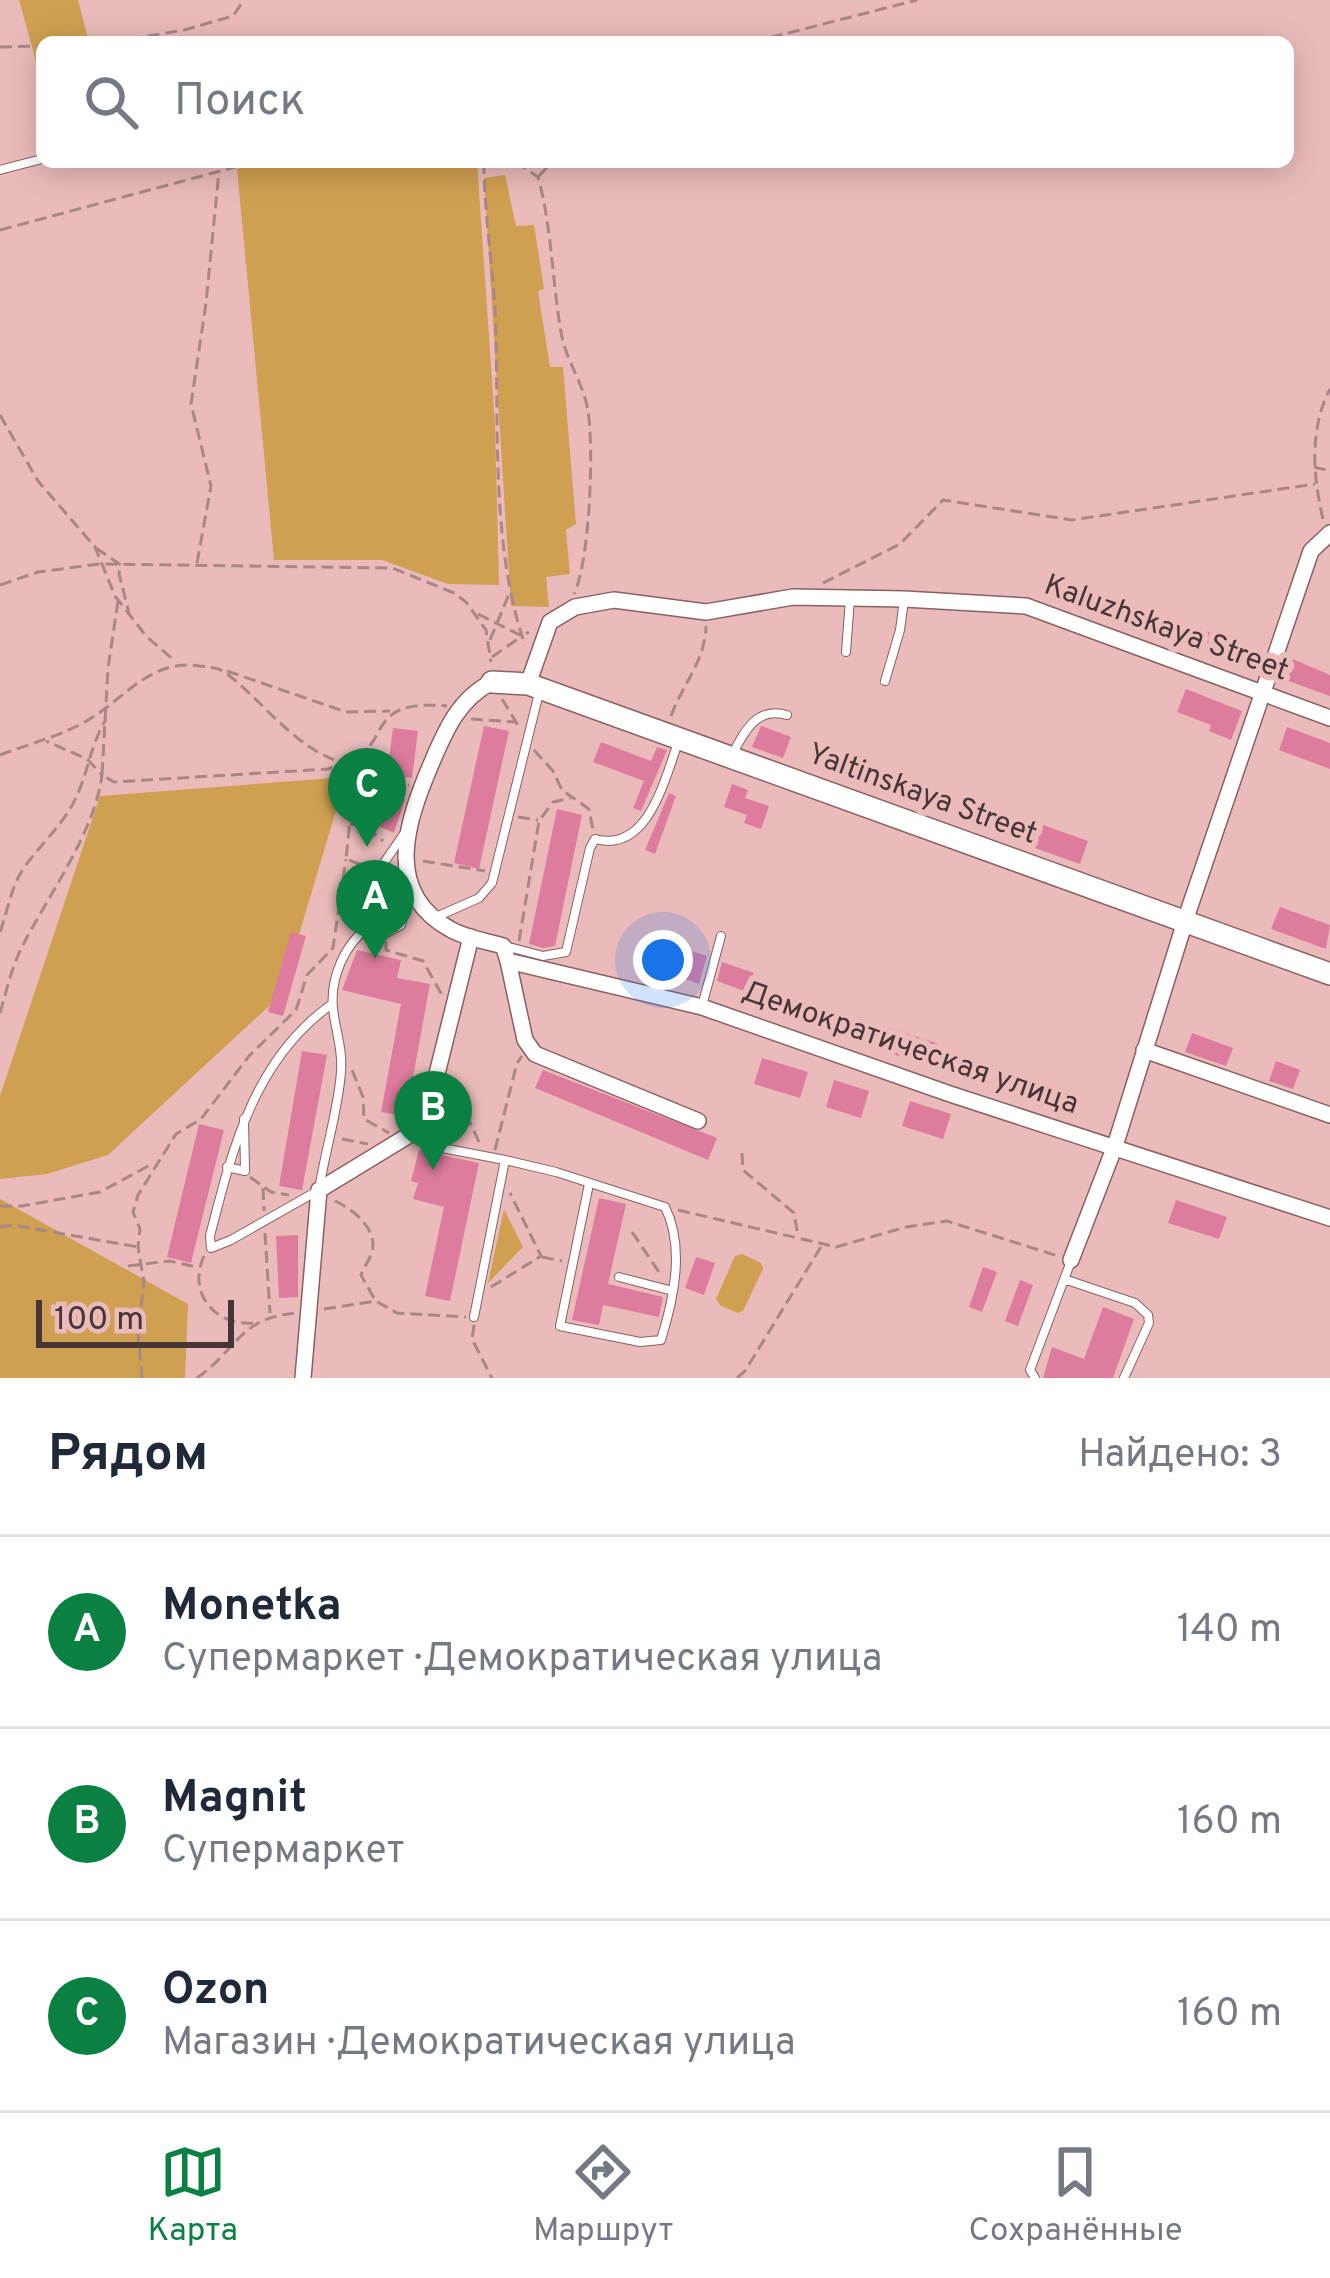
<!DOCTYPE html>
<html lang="ru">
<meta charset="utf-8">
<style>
body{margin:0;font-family:Overpass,sans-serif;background:#f2f2f3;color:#1f2937}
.scale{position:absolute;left:36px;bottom:30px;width:198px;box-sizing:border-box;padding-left:12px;border:6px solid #483535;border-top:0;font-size:33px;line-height:42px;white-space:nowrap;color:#483535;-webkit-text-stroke:9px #ebbbbb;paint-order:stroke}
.you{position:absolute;left:663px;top:960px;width:42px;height:42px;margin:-30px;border:9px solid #fff;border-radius:50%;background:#1a73e8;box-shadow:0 0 0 18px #1a73e833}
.badge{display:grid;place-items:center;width:78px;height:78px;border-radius:50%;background:#0b8043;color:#fff;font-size:39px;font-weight:700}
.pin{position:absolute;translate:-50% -99px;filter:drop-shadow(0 3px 6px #0008)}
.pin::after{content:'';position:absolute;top:63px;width:42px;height:36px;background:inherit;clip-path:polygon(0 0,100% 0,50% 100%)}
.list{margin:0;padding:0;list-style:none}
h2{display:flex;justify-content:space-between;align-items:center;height:156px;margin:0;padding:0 48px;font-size:51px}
h2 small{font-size:39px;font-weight:400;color:#747a83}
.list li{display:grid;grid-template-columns:78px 1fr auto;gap:36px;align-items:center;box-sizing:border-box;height:192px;padding:0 48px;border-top:3px solid #e0e1e3}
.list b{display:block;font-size:45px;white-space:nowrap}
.list p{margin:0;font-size:39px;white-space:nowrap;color:#747a83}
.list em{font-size:39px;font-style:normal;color:#747a83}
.icon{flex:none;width:66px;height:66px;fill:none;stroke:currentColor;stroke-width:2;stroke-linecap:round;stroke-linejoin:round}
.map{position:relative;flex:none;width:1330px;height:1378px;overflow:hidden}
.search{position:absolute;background:#fff;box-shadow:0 6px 30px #0003;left:36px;right:36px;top:36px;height:132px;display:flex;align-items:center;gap:30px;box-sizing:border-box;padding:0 42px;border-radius:18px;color:#747a83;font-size:45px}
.sheet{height:732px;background:#fff}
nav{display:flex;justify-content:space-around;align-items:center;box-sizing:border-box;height:168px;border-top:3px solid #e0e1e3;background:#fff;font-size:33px;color:#747a83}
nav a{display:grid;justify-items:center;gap:6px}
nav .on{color:#0b8043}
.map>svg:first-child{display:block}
.green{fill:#cfa051}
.building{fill:#de7c9e}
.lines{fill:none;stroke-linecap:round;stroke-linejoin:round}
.service-casing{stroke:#8a6061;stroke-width:10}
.minor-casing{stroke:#8a6061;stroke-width:18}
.tertiary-casing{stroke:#8a6061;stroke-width:24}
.path{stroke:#aa8686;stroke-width:3;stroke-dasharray:12 6;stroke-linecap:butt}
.service{stroke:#fff;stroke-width:8}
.minor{stroke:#fff;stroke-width:15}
.tertiary{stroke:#fff;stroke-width:21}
.labels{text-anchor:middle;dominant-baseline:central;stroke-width:12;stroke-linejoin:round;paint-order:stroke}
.street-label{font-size:30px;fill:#483535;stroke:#ebbbbb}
</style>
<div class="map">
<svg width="1330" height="1378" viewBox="0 0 1330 1378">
<rect width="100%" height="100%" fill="#ebbbbb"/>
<path class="green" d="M19,0H78L89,42H42V83Z
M257,162H477L495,424L499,585L448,584L382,560H274L237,169Z
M505,175L516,226L534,225L544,289L538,291L550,367H563L576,524L566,530L570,574L546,577L549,607L511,606L484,178Z
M346,777L281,995L108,1155L47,1174L0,1179V1096L100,796Z
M0,1199L188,1304L185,1378H0Z
M504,1209L523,1247L488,1283Z
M742,1254L761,1263L763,1269L743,1311L738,1313L721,1306L716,1299L735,1256Z"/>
<path class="building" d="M1201,629L1235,642L1229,658L1195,645Z
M1288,657L1330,675V696L1280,678Z
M1186,689L1242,711L1231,740L1209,731L1211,725L1177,712Z
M484,726L509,731L479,869L454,863Z
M761,726L791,737L783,758L752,747Z
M1287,727L1330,743V769L1279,750Z
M393,728L418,731L412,778L387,775Z
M601,742L651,761L657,747L667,750L641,811L633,808L644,781L593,762Z
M732,784L748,790L745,798L769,806L761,829L744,823L747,815L724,807Z
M387,792L405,799L394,833L374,824Z
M669,793L676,796L655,854L645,850Z
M557,809L582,815L555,946L543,948L529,944Z
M1043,825L1088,841L1080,864L1035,848Z
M1280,907L1330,925L1326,949L1271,929Z
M291,932L306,936L283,1016L268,1012Z
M682,948L707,956L699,984L673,975Z
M357,950L401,960L397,978L430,984L406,1116L381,1112L401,1004L342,990Z
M722,962L754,973L747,992L717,981Z
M887,1027L939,1044L931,1067L880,1050Z
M1192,1033L1233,1048L1226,1066L1185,1052Z
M302,1051L327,1055L302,1190L279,1186Z
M762,1058L808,1072L800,1098L754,1084Z
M1276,1061L1300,1070L1293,1089L1269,1081Z
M543,1070L717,1138L708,1160L535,1088Z
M834,1080L869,1091L861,1118L826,1107Z
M910,1101L951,1114L943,1139L902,1126Z
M199,1124L224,1130L191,1263L167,1257Z
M419,1150L479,1163L450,1301L425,1296L444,1207L413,1199L418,1183L411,1181Z
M599,1198L626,1204L608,1284L663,1297L659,1317L603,1305L599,1325L572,1320Z
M1176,1200L1227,1217L1219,1239L1168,1223Z
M298,1235V1297L279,1298L276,1236Z
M696,1257L715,1263L704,1295L685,1288Z
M983,1267L997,1272L982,1312L969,1307Z
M1020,1280L1033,1285L1018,1326L1005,1321Z
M1103,1307L1134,1319L1113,1378H1043L1052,1347L1084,1359Z"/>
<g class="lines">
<g class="service-casing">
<path id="service" d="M0,170L42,159
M846,652L850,599
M885,681L900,630L904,600
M731,757C744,732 756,706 787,715
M403,835C388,859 352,898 369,927L386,933L401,925L409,890
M436,917L479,898L492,883L540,689
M505,946L543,956L566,952L590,848L595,839C649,854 665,777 679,740
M332,1004C254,1059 232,1150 210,1236L211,1248L231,1240L319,1190C325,1151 338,1111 341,1072C343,1048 335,1030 333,1008C330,978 345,943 369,927
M702,1006L721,936
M424,1127L437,1147L505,1160L474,1317
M505,1160L556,1172L665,1207C685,1247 674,1298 661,1340L640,1342L560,1326L589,1184
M227,1167L245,1171L244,1119
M619,1277L673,1291
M1064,1279L1135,1303L1148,1315L1149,1323L1124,1378
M1035,1378L1030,1370L1071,1261"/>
</g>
<g class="minor-casing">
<path id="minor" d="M492,682C459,699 446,729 432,762C408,818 381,891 450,929C465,938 486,941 503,946L508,961L702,1007L950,1094L1330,1218
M528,684L550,622L575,607L614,600L706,612L793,597L904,599L1026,606L1330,718
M508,961L525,1040L535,1054L698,1121
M1144,1050L1330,1115
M1071,1260L1115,1146L1188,912L1311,551L1330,533
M303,1378L319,1190L424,1126L471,937"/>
</g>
<g class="tertiary-casing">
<path id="tertiary" d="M492,682L528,684L1330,974"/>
</g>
<path class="path" d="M112,42L184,30L233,16L244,0
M753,42L917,0
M0,47L42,46
M484,162C484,211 492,259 495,308C500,417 489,541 525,645
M516,162L538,177C552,227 552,281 561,332C565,359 584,384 588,411C594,449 590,560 574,594
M539,176L552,162
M0,230L254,162
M0,415L38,481L95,547L115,596L146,636L175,661
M1314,467L1330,471
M1323,519C1313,477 1309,429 1330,389
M96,548L121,565L119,574L129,613
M197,563L211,486L191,404L206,303L219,171
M823,583L900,544L943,500L1072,520L1315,484
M0,585L38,572L99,564L392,568L454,593L466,602L486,630L491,662
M118,601L108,668L102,775L114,782L328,769L343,763L354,782L346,859L367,867
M478,614L522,636L529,632
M490,640L509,594
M492,657L522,636
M227,671L346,712L390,711
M502,699L519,727
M671,716C683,683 705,662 706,626
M471,719L515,722
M534,750L553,771L562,790L589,809L593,830
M0,755C26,745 54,738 79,725C122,704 147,658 199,666C209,667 218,667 226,673C265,703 294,748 343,763C396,748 359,698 447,706
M354,782L409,785
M354,794L365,808V826
M518,817L538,820
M350,824L365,826L383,841
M423,861L485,871
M0,932C8,910 10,890 23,869C42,842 66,823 79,791C90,764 90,747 106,719
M519,941L539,821L553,802L571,798
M386,942V950L423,961L442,995
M0,1013C7,989 12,965 24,943C50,893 95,831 102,775L87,759L46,741
M352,1070L363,1097L364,1119L389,1133
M451,1082L480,1144
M342,1139L368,1144
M495,1150L517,1063L522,1056
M742,1153L743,1170L794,1213L798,1236
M250,1177L271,1192L289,1195
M263,1188L264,1211
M335,1201C351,1208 374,1226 373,1246C373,1255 364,1267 361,1275L375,1300
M0,1206H22L100,1192L152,1164
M678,1210L836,1247L906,1227L947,1221L1058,1256
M0,1227L13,1225L138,1247
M632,1232L661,1275
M265,1233L270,1313
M204,1256C187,1293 215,1326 253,1323
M542,1257L562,1261
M128,1266L169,1261L197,1267
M491,1287L541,1256L510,1193
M324,1309L376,1301L397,1313L466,1317
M474,1325L472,1339L492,1378
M142,1378L138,1333L144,1282L138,1247L140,1229L133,1212L138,1195L176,1134L201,1119L249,1056L296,1010L307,975L333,948L346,859
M197,1378C238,1349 240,1317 297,1313
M737,1378L745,1371L822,1245"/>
<use href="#service" class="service"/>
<use href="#minor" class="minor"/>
<use href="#tertiary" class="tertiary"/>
</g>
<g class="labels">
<g class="street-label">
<text transform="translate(1166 629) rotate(20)">Kaluzhskaya Street</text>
<text transform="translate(922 795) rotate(20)">Yaltinskaya Street</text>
<text transform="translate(910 1049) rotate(19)">Демократическая улица</text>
</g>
</g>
</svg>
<div class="scale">100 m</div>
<div class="you"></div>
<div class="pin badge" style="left:375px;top:959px">A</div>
<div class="pin badge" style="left:433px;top:1170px">B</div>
<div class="pin badge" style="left:367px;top:847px">C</div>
<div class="search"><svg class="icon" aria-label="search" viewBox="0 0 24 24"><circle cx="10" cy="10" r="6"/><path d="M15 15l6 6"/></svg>Поиск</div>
</div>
<section class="sheet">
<h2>Рядом<small>Найдено: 3</small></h2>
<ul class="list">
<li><span class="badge">A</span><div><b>Monetka</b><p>Супермаркет · Демократическая улица</p></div><em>140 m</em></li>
<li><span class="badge">B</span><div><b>Magnit</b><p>Супермаркет</p></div><em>160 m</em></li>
<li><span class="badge">C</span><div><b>Ozon</b><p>Магазин · Демократическая улица</p></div><em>160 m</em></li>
</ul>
</section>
<nav>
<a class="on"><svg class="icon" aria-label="map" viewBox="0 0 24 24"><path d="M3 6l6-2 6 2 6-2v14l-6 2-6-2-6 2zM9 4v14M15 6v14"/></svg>Карта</a>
<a><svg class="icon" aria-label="directions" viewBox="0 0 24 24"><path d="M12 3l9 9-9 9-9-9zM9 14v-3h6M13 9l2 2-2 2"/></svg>Маршрут</a>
<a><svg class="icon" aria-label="saved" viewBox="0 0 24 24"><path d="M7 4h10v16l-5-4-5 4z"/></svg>Сохранённые</a>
</nav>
